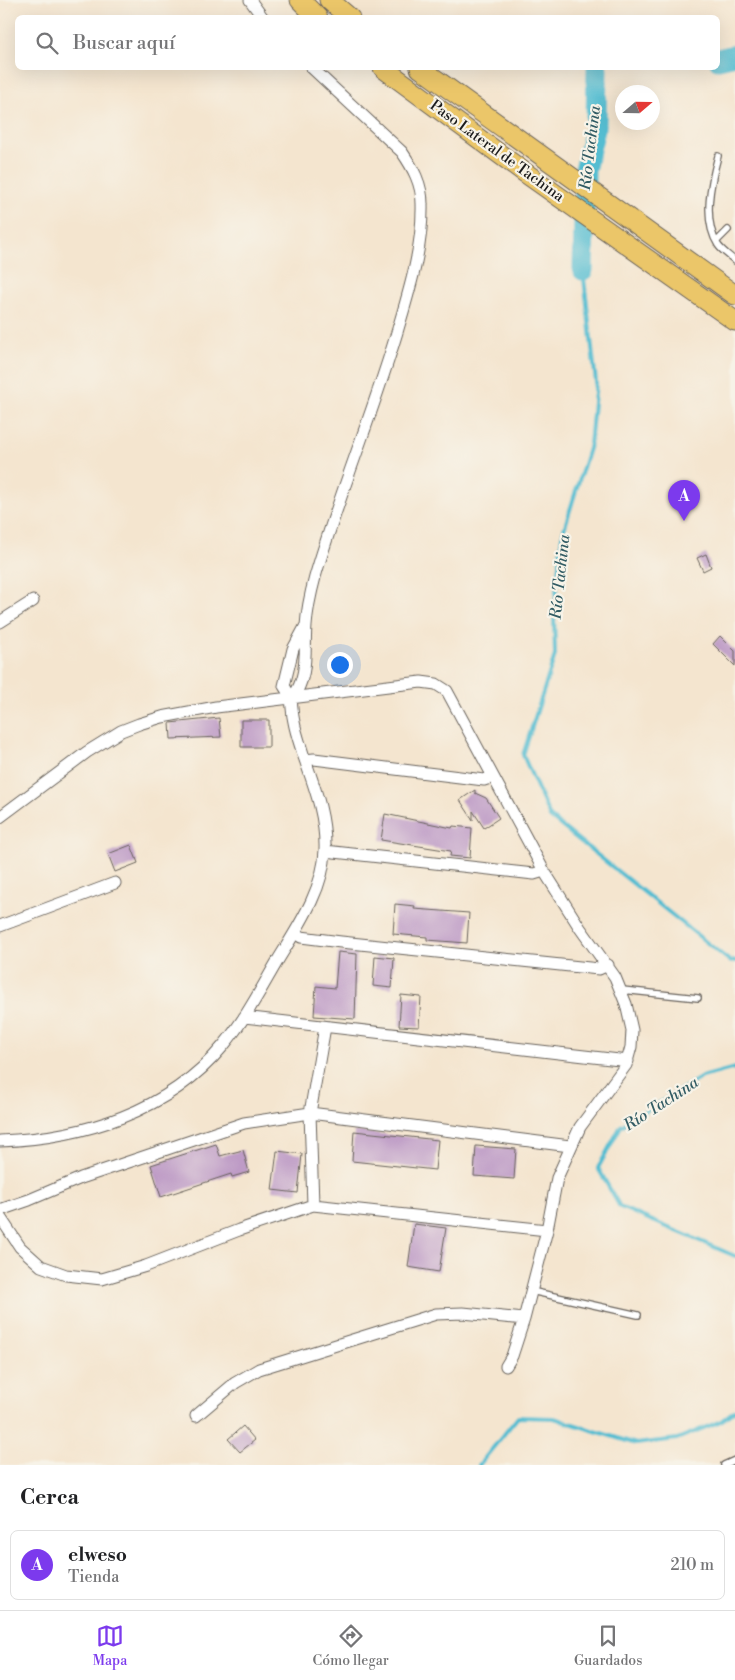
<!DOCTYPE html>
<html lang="es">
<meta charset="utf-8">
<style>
body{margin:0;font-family:"Libre Bodoni",serif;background:#f2f2f2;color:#202124}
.compass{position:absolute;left:615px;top:85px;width:45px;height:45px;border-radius:50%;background:#fff;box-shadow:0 5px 20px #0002;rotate:70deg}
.you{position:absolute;left:339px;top:664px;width:18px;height:18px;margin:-12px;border:4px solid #fff;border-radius:50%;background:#1a73e8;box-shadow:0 0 0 8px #1a73e833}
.badge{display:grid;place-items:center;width:32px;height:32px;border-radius:50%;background:#7c3aed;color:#fff;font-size:16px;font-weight:700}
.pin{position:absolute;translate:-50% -41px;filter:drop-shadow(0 1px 2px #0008)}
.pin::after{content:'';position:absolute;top:26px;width:18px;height:15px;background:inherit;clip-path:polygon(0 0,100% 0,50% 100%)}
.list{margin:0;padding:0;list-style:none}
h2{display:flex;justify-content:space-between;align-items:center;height:65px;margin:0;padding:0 20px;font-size:21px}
h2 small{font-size:16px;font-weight:400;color:#757577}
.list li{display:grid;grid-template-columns:32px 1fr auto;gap:15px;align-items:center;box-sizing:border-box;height:70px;margin:0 10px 10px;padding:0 10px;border:1px solid #e0e0e0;border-radius:8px}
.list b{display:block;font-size:19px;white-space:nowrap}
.list p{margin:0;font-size:16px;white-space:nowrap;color:#757577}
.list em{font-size:16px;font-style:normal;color:#757577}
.icon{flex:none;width:28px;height:28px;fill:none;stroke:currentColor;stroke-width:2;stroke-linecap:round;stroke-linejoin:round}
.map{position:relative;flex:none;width:735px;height:1465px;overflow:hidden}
.search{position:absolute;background:#fff;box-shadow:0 5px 20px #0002;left:15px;right:15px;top:15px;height:55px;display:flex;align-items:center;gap:12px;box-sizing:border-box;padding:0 18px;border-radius:8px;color:#757577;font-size:19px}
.sheet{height:145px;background:#fff}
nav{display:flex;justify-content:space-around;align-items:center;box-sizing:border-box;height:70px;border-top:1px solid #e0e0e0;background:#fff;font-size:14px;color:#757577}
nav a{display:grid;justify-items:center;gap:2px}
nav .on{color:#7c3aed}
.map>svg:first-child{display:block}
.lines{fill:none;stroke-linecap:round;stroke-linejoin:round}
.stream{stroke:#54bdd1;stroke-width:4}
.river{stroke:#54bdd1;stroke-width:21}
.building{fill:#be9bc6}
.service-casing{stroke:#68625b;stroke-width:8}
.minor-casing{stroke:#68625b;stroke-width:13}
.trunk-casing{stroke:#68625b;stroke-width:21}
.service{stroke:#fff;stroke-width:5.5}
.minor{stroke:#fff;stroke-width:11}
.trunk{stroke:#ebc669;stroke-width:19}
.labels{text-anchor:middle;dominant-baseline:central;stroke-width:4.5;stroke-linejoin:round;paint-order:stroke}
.street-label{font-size:15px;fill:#1c1c1c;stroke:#f7f3e8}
.water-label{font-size:16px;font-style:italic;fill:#325c64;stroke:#f7f3e8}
</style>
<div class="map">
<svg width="735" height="1465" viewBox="0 0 735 1465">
<rect width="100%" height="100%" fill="#f7f3e8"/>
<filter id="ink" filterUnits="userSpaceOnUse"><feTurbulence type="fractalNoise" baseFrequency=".02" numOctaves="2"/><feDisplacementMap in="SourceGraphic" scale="10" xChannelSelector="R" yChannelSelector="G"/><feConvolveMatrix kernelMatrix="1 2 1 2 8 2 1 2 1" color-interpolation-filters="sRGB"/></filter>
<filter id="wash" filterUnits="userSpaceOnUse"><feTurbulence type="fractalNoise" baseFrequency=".0096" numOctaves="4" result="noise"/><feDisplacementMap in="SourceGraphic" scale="20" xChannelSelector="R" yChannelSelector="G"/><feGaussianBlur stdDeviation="1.12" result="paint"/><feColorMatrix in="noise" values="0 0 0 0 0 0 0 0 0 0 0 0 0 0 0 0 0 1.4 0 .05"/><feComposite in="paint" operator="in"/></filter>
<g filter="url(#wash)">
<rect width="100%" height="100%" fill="#f4e5cf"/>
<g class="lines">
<path class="stream" d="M583,270L596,382L590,445L562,536L554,614L555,655L523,755L550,817L731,962L735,961
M735,1068L702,1077L621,1126L598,1168L620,1207L735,1256
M479,1465L518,1417L554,1418L636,1444L677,1439L721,1421L735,1410"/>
<path class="river" d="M718,59L735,55
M583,270L585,170L596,125L597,68"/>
</g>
<g id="blocks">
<path class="building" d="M706,554L711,567L703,571L697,558Z
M720,636L735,651V666L713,644Z
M219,718L221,737L171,739L170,723Z
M241,720H269V747H241Z
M475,790V793L486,798L499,818L484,828L473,811V820L460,800Z
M385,814L452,828L453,826L472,828L470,858L450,856L451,851L381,840Z
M131,845L138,863L115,872L108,854Z
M395,904L415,906L414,909L469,913L467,943L427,940V937L393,934Z
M338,952L357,954L355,1019L314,1016L316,986L335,988Z
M375,956L394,958L392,988L373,986Z
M401,995L421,997L419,1027L399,1026Z
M354,1131L438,1140L435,1170L352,1161Z
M216,1144L220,1156L243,1150L249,1172L232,1177L231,1174L161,1197L151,1165Z
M476,1146L516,1149L514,1179L474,1176Z
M277,1151L302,1154L298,1193L272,1190Z
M414,1224L446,1228L439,1272L408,1267Z
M243,1426L255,1440L240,1452L228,1439Z"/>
</g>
</g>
<g filter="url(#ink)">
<use href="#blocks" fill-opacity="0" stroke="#68625b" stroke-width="1"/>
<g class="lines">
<g class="service-casing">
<path id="service" d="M718,156C711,182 702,220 718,245C722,251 730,256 735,261
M717,241L728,230
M622,990L698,998
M531,1291L638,1315
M724,1465L735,1460"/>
</g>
<g class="minor-casing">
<path id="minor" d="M250,0L263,18
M0,622L33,601
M292,698C309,677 304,651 306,626C307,610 311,592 315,577C340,491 375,409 400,322C411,285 423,244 422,204C422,184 413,168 402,152L312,68
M305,760L314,759L484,780L493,777
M0,817L87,752L121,731L139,724L162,717L216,707L421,682L436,684L447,691L544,871L580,928L615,977L626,1004L632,1030L631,1047L626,1065L580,1127L557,1178L547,1230L524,1319L512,1356L506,1366
M325,851L534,874L544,871
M0,926L115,883
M295,933L301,937L341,942L599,969L608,965
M244,1017L628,1061
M325,1027L310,1113L313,1205L547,1230
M0,1141C83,1138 168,1112 223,1046C245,1020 261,989 278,960C298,927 324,889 325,850C326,815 314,786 303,754C300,744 296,733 294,722C290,705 295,702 284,686L293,649L306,625
M0,1210L29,1200L81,1178L244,1123L310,1113L570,1146
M0,1217L20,1247L41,1266L66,1275L102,1279L146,1266L239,1230L313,1205
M196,1416L235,1383L259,1369L436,1314L463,1313L524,1319"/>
</g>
<g class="trunk-casing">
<path id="trunk" d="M300,0L318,18
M329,0L350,18
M383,68L524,172L735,321
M420,68L735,295"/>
</g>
<use href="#service" class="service"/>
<use href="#minor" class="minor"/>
<use href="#trunk" class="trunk"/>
</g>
</g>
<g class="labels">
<g class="street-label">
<text transform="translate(497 151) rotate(36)">Paso Lateral de Tachina</text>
</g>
<g class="water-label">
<text transform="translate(590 148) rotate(-83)">Río Tachina</text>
<text transform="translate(560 577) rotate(-84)">Río Tachina</text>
<text transform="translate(661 1104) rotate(-33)">Río Tachina</text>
</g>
</g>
</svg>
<svg class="compass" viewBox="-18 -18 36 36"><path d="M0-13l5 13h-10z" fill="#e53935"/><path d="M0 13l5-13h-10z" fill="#757577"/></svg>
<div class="you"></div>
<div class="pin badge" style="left:684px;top:521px">A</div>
<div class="search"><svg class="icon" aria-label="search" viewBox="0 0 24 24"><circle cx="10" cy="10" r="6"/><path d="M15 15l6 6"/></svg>Buscar aquí</div>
</div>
<section class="sheet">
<h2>Cerca<small></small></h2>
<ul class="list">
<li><span class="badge">A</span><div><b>elweso</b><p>Tienda</p></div><em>210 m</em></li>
</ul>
</section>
<nav>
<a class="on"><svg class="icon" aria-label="map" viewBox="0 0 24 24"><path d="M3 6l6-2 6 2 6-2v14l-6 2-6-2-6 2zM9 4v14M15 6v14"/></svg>Mapa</a>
<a><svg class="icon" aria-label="directions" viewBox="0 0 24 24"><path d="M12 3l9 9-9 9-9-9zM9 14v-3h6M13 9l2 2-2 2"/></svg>Cómo llegar</a>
<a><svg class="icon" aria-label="saved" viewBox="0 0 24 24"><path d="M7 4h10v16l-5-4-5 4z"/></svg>Guardados</a>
</nav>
